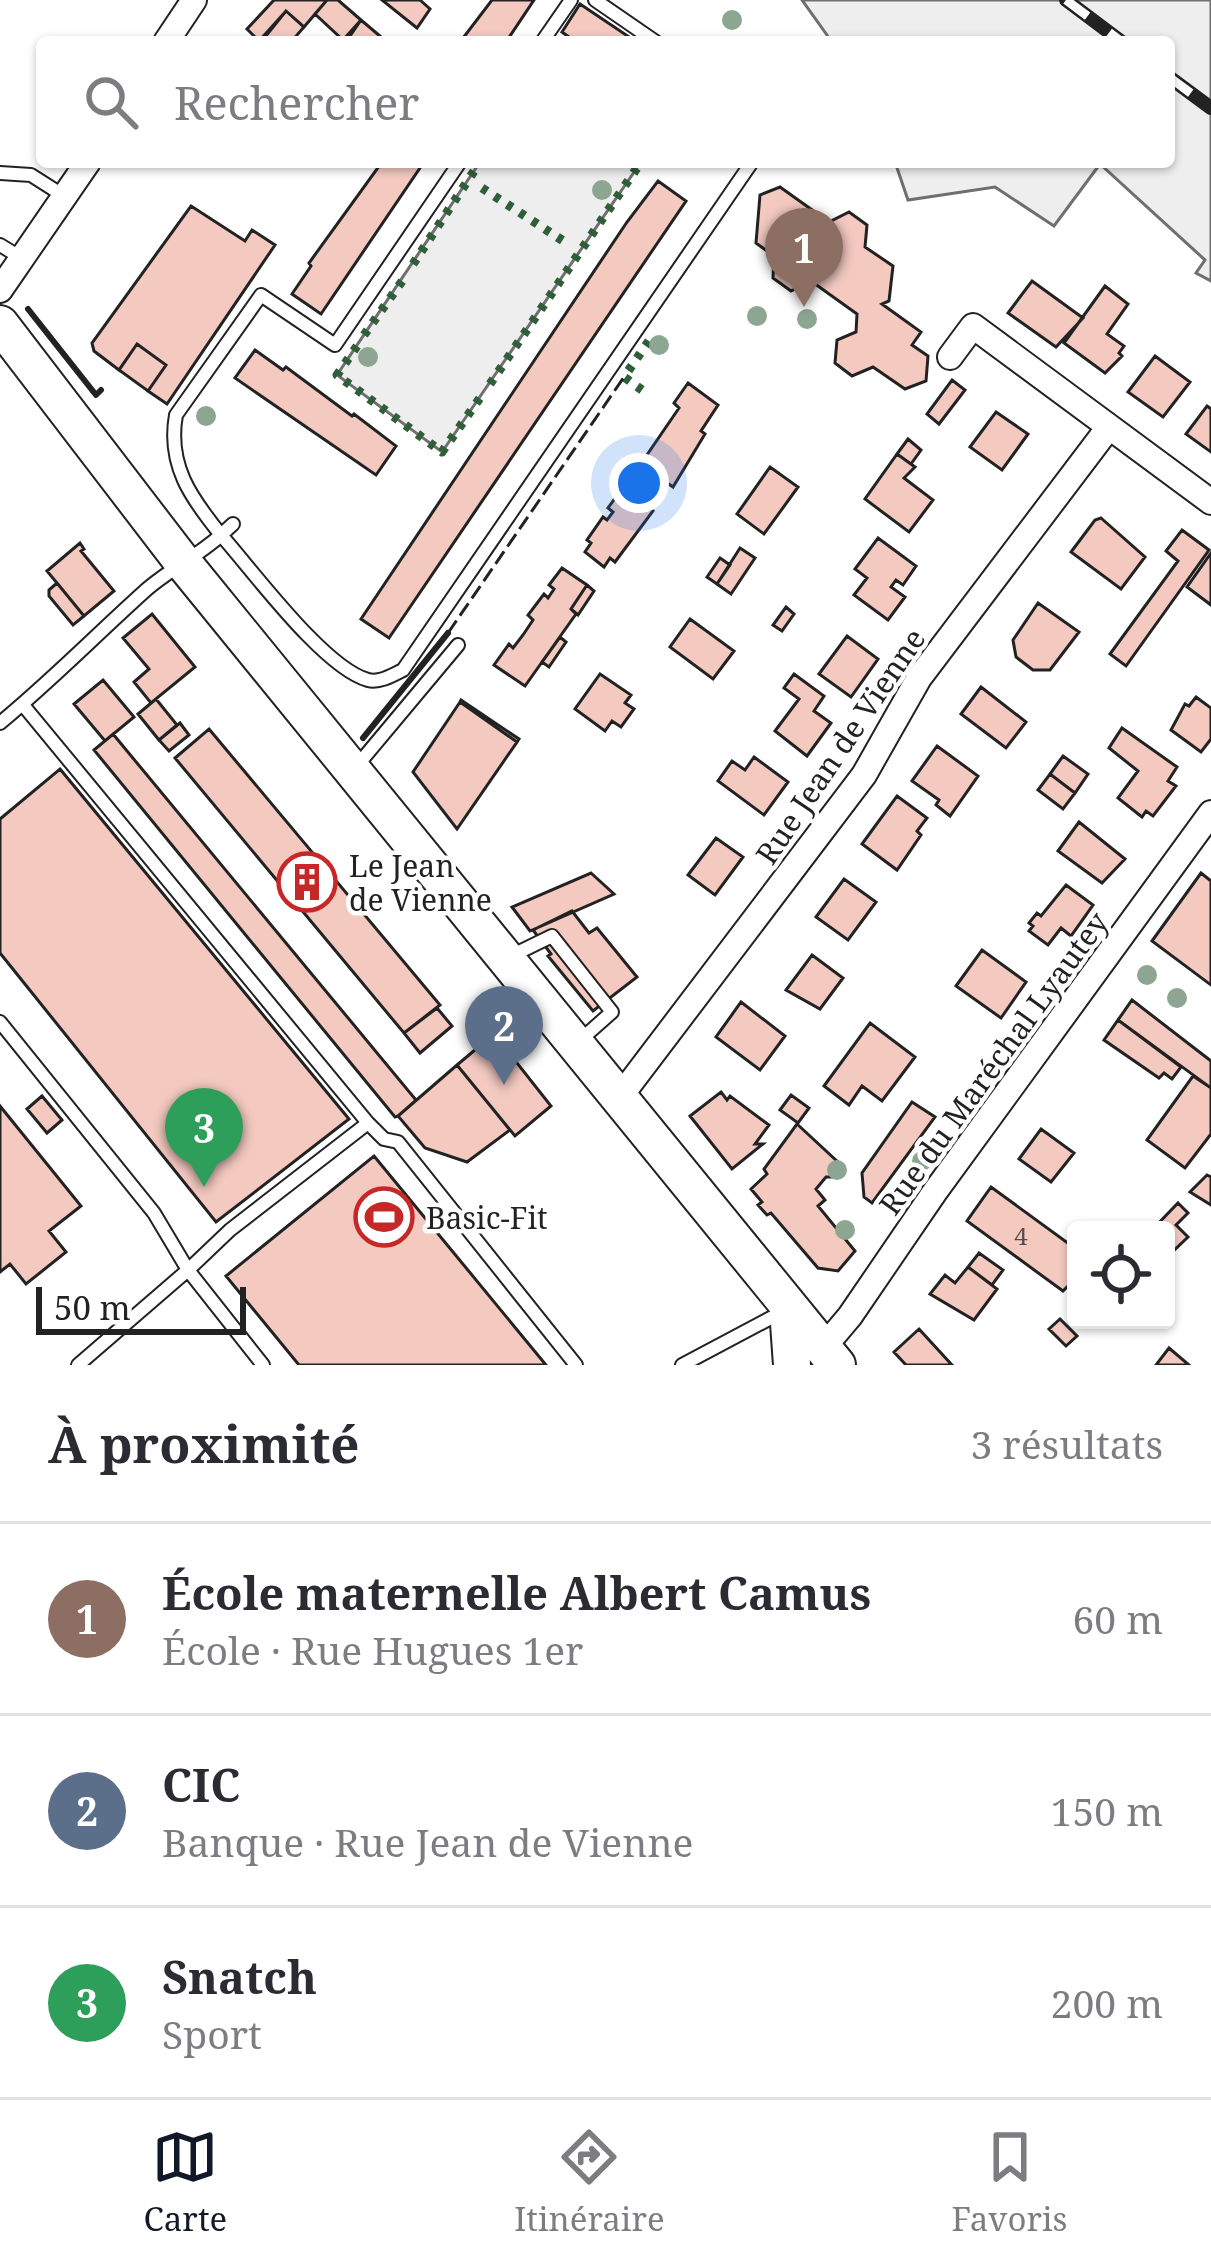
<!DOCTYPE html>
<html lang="fr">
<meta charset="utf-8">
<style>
body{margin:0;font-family:"Noto Serif",serif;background:#f7f7f7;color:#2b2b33}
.controls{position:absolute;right:36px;bottom:36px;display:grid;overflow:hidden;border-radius:12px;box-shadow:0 3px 9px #0004}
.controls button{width:108px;height:108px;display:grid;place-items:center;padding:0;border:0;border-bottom:3px solid #e1e1e2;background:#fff;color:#2b2b33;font:60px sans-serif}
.scale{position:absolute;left:36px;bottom:30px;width:210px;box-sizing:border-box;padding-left:12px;border:6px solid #222;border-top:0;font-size:33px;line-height:42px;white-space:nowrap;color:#222;-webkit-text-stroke:9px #fff;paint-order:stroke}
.you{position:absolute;left:639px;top:483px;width:42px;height:42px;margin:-30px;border:9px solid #fff;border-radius:50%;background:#1a73e8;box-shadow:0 0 0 18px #1a73e833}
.badge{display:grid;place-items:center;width:78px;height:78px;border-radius:50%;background:#111827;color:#fff;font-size:39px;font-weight:700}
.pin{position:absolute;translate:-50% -99px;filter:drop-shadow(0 3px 6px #0008)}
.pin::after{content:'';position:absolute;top:63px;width:42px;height:36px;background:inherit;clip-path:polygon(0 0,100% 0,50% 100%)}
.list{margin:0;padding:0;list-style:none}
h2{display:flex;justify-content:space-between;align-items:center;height:156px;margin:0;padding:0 48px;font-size:51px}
h2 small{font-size:39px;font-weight:400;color:#7c7c81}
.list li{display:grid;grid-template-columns:78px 1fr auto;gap:36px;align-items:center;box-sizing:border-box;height:192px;padding:0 48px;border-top:3px solid #e1e1e2}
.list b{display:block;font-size:45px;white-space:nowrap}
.list p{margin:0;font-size:39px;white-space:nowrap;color:#7c7c81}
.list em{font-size:39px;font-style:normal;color:#7c7c81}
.icon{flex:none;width:66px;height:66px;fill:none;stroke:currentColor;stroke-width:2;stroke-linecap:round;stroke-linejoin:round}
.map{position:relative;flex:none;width:1211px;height:1365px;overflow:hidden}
.search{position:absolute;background:#fff;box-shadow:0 3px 9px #0004;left:36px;right:36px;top:36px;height:132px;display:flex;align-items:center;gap:30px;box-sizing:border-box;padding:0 42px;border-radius:12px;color:#7c7c81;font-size:45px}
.sheet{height:732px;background:#fff}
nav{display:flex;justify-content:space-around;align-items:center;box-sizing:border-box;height:168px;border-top:3px solid #e1e1e2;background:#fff;font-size:33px;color:#7c7c81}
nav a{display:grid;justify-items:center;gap:6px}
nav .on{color:#111827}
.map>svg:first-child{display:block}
.green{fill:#eee;stroke:#6f6f6f;stroke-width:3}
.building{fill:#f3c9c0;stroke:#222;stroke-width:3}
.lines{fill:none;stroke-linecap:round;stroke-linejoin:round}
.lane-casing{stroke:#222;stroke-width:16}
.street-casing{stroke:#222;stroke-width:28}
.secondary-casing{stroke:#222;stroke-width:40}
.lane{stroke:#fff;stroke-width:12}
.street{stroke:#fff;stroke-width:24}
.secondary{stroke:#fff;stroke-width:36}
.rail-casing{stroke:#222;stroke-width:14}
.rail{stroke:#fff;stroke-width:9;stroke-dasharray:27;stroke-linecap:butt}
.hedge{stroke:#2f5e38;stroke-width:9;stroke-dasharray:6 9;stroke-linecap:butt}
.fence{stroke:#222;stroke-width:3;stroke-dasharray:15 6;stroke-linecap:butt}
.wall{stroke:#222;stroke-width:6}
.tree{fill:#8da692}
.labels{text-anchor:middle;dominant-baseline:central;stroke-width:9;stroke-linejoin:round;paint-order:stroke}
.number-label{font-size:24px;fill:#564c4a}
.street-label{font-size:30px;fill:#222;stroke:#fff}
.poi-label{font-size:30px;fill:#222;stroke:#fff;text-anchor:start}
</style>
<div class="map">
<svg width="1211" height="1365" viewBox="0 0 1211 1365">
<rect width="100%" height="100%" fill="#fff"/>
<path class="green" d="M802,0H1211V281L1196,273L1205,260L1100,164L1054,226L995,187L908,200L895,162H1169V42H832Z
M480,162H641L442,452L337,375Z"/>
<path class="building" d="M274,0H327L304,27L286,11L259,41L247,29Z
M327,0H338L361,20L343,40L315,14Z
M382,0H420L430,9L417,28Z
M492,0H534L506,42H460Z
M580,4L632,39L640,42H576L562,32Z
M286,11L304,27L291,42H261Z
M361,20L387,42H346Z
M382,162H424L321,314L292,294L311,266L309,263Z
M658,181L686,201L389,638L361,619L627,222Z
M780,187L829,222L849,212L867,225L865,247L893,266L889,301L882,304L921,332L912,345L928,356L926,381L905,389L873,367L852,376L835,363L837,340L856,332L857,314L811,281L791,291L773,278L774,256L756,243L760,195Z
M191,206L245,241L252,230L275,245L167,404L148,391L166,365L137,344L119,370L94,351L92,343Z
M1032,281L1083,318L1056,347L1008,313Z
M1105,286L1128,304L1107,334L1124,346L1119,353L1122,356L1105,373L1064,343Z
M137,344L166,365L148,391L119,370Z
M255,350L283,370L286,367L352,416L354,414L396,446L376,475L235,378Z
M1155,356L1190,382L1163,417L1128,392Z
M952,380L965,390L939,424L927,414Z
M688,383L718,405L701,431L705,434L673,487L666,482L649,507L653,511L615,562L610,558L604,567L585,552L591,543L587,540L603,517L607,520L613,512L608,508L623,487L619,484L633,463L640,465L679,408L674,403Z
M1207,406L1211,409V452L1186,434Z
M996,412L1028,434L1002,470L970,447Z
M908,439L921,450L911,464L897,454Z
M897,454L915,467L904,478L933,500L909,532L865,499Z
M770,467L798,487L764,534L737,514Z
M1101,518L1145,557L1121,589L1071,552L1095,520Z
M1182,530L1209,550L1126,666L1110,654L1178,561L1166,551Z
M878,538L916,566L903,585L896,580L891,587L905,597L888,620L854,595L867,578L855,569Z
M80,543L84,549L81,551L114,591L84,616L47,571Z
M740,548L755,558L731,594L717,584Z
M1211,553V605L1187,587Z
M720,558L730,565L717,584L707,577Z
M562,568L587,585L571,609L576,614L525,686L494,665L509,644L513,648L523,635L533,620L528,615L544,594L548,598L554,589L549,585Z
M57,583L84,616L73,625L49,596V590Z
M587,585L594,591L578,615L571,609Z
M1038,603L1079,632L1050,670H1033L1016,657L1013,640Z
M786,607L794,614L782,631L773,625Z
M152,614L195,667L151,703L134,682L149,669L123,638Z
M690,619L734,651L713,679L670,647Z
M847,636L878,659L851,697L819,674Z
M560,637L566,642L549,667L542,662Z
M600,674L631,695L625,703L634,709L621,727L612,721L605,731L575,709Z
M794,674L824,696L814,711L831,723L807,756L775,731L799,699L784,688Z
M103,680L134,717L105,741L74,704Z
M981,687L1026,722L1006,748L961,714Z
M1196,697L1211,708V739L1201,752L1171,730L1185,704L1189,706Z
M156,699L177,725L159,740L138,714Z
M461,700L519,739L517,742L460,702Z
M460,702L517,742L457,829L413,772Z
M180,723L189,735L169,751L159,740Z
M1122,728L1177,767L1168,781L1176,786L1153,816L1146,811L1142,817L1118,798L1138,771L1109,748Z
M209,729L440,1005L404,1033L175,758Z
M113,734L416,1100L398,1116L395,1117L94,750Z
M937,746L978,776L950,816L936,805L939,800L912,781Z
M1063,756L1088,774L1075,793L1050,774Z
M754,757L788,782L764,815L718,781L732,761L745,770Z
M60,769L349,1119L216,1222L0,953V819Z
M1050,774L1075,793L1063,809L1038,790Z
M897,796L927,818L917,831L921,835L897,870L862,844Z
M1079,822L1125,859L1102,883L1058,851Z
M716,838L743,857L715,895L688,875Z
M591,873L614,894L530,931L512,907Z
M1201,873L1211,881V985L1152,941Z
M844,879L876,902L848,940L816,917Z
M1066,885L1093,905L1071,936L1061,928L1048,945L1029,931L1033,926L1029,923L1037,913L1041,916Z
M572,911L589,933L597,928L637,977L593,1011L548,956L551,954L533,930Z
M982,950L1026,982L1001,1018L956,986Z
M812,955L843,978L820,1009L786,990Z
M1132,1000L1211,1061V1088L1118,1020Z
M741,1002L785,1036L760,1070L716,1037Z
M437,1008L452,1026L420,1053L404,1033Z
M1118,1020L1181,1067L1172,1079L1164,1073L1159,1078L1104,1040Z
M870,1023L915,1057L882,1101L862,1086L849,1105L824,1086Z
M494,1034L551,1106L515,1136L457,1065Z
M457,1065L510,1130L467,1162L425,1148L398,1116Z
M1193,1076L1211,1088V1134L1185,1168L1147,1140Z
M721,1092L727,1100L730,1096L769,1125L755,1144H763L732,1169L690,1116Z
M791,1095L809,1108L798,1123L780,1110Z
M42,1096L62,1120L47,1133L27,1109Z
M912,1102L935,1117L872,1203L864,1197L862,1173Z
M0,1106L81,1206L49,1231L66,1252L26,1284L10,1264L0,1272Z
M797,1124L839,1163L832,1170L833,1177H826L816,1189L825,1200L818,1206L855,1251L838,1271L818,1268L771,1213L767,1215L758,1205L762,1202L751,1189L767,1174L764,1169Z
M1041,1129L1074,1153L1051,1182L1019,1159Z
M374,1156L546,1365H299L226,1276Z
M1207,1175L1211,1177V1205L1190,1192Z
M991,1187L1076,1249V1278L1063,1291L967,1221Z
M1178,1203L1188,1213L1176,1225L1188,1237L1166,1258V1230H1152Z
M979,1253L1003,1270L992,1285L968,1267Z
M968,1267L997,1289L974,1320L930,1294L945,1275L955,1283Z
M1060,1319L1077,1336L1066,1346L1049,1329Z
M919,1329L952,1365H906L894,1352Z
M1169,1348L1189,1365H1156Z"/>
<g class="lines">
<g class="lane-casing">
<path id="lane" d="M595,0L656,42
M542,42L571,0
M0,173L31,175L64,196
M0,245L23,259
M233,524L221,535C253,571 324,668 368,680C380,683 393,675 403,670L752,162
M0,723C51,681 97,634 146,590C170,569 198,556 221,535C191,498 167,465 176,415L261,295L335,345L460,162
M356,767L458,645
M511,956L552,936L612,1012L577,1043
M0,1022L154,1213L188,1270L230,1230L368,1123L23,705
M368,1123L384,1139L398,1142L576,1365
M78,1365L188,1270L263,1365
M682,1365L782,1312"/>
</g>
<g class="street-casing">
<path id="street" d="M166,42L194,0
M0,290L88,162
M950,357L973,326L1211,502
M619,1098L864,775L919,678L1109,427
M823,1348L850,1316L934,1193L1211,813"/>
</g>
<g class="secondary-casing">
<path id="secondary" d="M0,324L181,560L837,1365
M788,1309L792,1365"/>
</g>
<use href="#lane" class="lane"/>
<use href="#street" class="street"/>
<use href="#secondary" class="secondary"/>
<g class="rail-casing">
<path id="rail" d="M1066,0L1122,42
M1169,77L1211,108"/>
</g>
<use href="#rail" class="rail"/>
<path class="hedge" d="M482,188L568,244
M413,264L480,162
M364,335L405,277
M357,346L337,375L442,452L482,395
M490,384L641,162
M642,390L624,377L653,335"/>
<path class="fence" d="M448,633L624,377"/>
<path class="wall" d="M28,309L96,395L101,390
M363,738L448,633"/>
</g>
<g class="tree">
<circle cx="732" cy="20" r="10"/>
<circle cx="602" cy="190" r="10"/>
<circle cx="757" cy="316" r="10"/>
<circle cx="807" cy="319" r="10"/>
<circle cx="659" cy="345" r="10"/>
<circle cx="368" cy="357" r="10"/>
<circle cx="206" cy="416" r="10"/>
<circle cx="1147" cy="975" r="10"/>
<circle cx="1177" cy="998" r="10"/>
<circle cx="922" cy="1161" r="10"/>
<circle cx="837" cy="1170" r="10"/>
<circle cx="893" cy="1200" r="10"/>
<circle cx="845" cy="1230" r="10"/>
</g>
<defs>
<g id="building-ring" transform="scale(3)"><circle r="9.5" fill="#fff" stroke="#c62828" stroke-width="1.5"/><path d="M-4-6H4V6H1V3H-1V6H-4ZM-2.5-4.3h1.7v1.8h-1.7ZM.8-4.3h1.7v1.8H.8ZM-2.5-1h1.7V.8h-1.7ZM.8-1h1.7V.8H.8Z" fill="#c62828"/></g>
<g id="stadium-ring" transform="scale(3)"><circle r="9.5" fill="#fff" stroke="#c62828" stroke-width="1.5"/><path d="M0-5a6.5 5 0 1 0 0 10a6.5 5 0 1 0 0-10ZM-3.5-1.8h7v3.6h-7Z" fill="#c62828"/></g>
</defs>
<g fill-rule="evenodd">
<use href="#building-ring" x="307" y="882"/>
<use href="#stadium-ring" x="384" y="1217"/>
</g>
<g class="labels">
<g class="number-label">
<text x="1021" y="1235">4</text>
</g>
<g class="street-label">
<text transform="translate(840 746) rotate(-56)">Rue Jean de Vienne</text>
<text transform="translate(993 1063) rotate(-54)">Rue du Maréchal Lyautey</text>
</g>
<g class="poi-label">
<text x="349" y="865">Le Jean<tspan x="349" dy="34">de Vienne</tspan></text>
<text x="426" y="1217">Basic-Fit</text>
</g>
</g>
</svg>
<div class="controls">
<button><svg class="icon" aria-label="locate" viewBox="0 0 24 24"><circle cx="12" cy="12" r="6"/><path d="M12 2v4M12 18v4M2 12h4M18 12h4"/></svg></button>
</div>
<div class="scale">50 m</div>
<div class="you"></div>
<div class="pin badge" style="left:804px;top:307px;background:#8d6e63">1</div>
<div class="pin badge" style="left:504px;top:1085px;background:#5c6f8a">2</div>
<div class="pin badge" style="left:204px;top:1187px;background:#2e9e5b">3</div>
<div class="search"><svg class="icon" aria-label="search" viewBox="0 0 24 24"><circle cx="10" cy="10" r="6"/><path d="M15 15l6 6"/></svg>Rechercher</div>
</div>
<section class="sheet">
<h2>À proximité<small>3 résultats</small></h2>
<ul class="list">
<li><span class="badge" style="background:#8d6e63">1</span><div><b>École maternelle Albert Camus</b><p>École · Rue Hugues 1er</p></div><em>60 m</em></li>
<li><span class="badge" style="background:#5c6f8a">2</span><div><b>CIC</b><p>Banque · Rue Jean de Vienne</p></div><em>150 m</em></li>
<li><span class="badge" style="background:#2e9e5b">3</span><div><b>Snatch</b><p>Sport</p></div><em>200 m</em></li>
</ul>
</section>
<nav>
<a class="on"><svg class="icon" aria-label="map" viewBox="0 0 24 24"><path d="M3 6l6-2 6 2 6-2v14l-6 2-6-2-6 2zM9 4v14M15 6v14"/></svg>Carte</a>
<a><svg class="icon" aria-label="directions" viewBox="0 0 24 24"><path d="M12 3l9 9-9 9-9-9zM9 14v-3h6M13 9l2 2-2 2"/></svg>Itinéraire</a>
<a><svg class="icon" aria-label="saved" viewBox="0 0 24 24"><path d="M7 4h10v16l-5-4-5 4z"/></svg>Favoris</a>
</nav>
